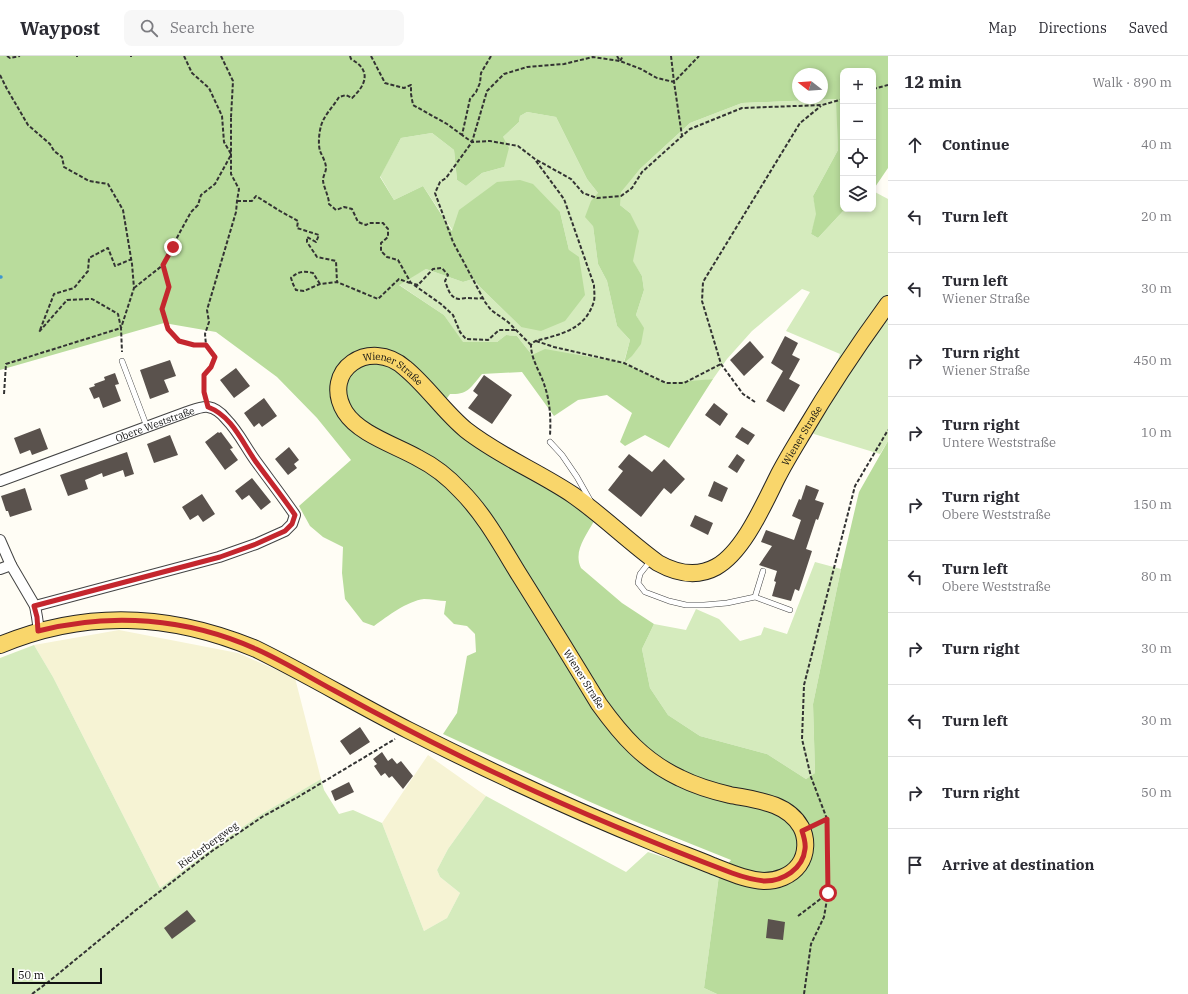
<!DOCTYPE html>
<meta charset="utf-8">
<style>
body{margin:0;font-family:"IBM Plex Serif",serif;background:#f7f7f7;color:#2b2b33}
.controls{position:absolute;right:12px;top:12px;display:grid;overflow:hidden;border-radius:8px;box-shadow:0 2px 6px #0003}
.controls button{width:36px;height:36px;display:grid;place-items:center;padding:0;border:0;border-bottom:1px solid #e1e1e2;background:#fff;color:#2b2b33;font:20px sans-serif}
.compass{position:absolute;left:792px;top:12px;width:36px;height:36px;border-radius:50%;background:#fff;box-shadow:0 2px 6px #0003;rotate:287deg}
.scale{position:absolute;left:12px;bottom:10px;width:90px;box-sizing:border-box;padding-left:4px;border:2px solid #111;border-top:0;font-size:11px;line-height:14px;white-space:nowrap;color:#111;-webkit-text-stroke:3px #fff;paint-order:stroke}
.stop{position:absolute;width:12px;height:12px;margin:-9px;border:3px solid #c4262e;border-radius:50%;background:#fff}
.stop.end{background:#c4262e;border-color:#fff;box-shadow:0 1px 4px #0008}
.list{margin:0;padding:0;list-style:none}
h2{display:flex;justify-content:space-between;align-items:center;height:52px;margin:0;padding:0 16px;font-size:17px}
h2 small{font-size:13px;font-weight:400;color:#7c7c81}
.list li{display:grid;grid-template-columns:26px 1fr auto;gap:12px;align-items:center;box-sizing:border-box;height:72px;padding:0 16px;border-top:1px solid #e1e1e2}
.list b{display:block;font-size:15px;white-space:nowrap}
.list p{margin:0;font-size:13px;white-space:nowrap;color:#7c7c81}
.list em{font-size:13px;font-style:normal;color:#7c7c81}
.icon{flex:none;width:22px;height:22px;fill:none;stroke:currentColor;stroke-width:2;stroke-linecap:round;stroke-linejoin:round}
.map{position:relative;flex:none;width:888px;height:938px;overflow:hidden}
header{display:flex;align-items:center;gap:24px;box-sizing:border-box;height:56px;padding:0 20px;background:#fff;border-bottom:1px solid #e1e1e2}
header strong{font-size:19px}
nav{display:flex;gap:22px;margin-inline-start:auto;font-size:14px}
.search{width:280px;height:36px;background:#f7f7f7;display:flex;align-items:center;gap:10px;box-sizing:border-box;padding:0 14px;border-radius:8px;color:#7c7c81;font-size:15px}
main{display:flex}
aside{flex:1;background:#fff}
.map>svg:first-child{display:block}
.farmland{fill:#f6f3d4}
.green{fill:#d5ebbd}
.forest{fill:#b9dc9c;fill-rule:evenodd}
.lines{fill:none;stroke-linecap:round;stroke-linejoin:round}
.stream{stroke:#3f96cf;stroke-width:3.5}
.building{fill:#5a524d}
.lane-casing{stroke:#444;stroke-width:6}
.street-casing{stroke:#444;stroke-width:12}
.primary-casing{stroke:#222;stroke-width:18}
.path{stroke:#333;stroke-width:2;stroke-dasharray:4 2;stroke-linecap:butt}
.lane{stroke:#fff;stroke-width:5}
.street{stroke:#fff;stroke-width:10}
.primary{stroke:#f9d66b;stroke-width:16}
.route{stroke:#c4262e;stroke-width:5}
.labels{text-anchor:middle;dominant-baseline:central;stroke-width:4;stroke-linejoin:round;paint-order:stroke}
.street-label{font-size:10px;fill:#111;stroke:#fff}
</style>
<header>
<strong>Waypost</strong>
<div class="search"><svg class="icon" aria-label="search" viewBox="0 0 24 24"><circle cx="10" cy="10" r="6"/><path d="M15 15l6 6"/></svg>Search here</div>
<nav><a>Map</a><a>Directions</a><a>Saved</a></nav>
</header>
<main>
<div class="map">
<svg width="888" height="938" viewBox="0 0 888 938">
<rect width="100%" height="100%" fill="#fffdf5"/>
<path class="farmland" d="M119,574L238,597L295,622L321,723L260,759L211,793L160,832L53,621L34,589Z
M428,699L486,740L448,793L437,814L440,821L460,837L447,862L424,875L382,767Z"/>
<path class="green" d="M837,43L838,94L813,140L817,158L811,178L818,182L845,153H873V135L888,143V385L880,398L814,378L811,375L840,298L786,275L810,236L802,233L752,275L727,303L713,323L684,327H666L624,307L532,299L517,280L506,279L497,286L463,287L444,259L398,228L426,213L463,226L473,223L481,232L521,271L569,194L560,156L453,175L423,130L394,144L380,120L401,82L432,77L454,94L457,124L466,130L482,117L504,111L503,81L519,66L520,60L527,56L556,61L587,123L598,137L593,170L598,208L607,225L617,270L630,284L624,306L643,272L636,259L644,234L642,220L633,206L630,157L620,149V136L640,113L690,67L742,47Z
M815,506L841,513L813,648L815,717L806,723L767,698L700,680L668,659L650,632L642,593L654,568L686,574L696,553L719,563L740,585L761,579L764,571L787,578Z
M34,589L53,621L160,832L211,793L260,759L321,723L324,734L339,758L353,754L382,767L424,875L447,862L460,837L440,821L437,814L448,793L486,740L626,816L648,796L719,819L704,932L717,938H0V602Z"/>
<path class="forest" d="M0,0H888V112L873,134V15H843V153H845L818,182L811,178L816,158L813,140L838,94L836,43L742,47L690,67L640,113L621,136L620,149L630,157L639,175L633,205L642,220L644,234L636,259L644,272L641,288L632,300L624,307L666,327L713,323L669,392L645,379L625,390L620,386L632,357L607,339L578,344L554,360L522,316L482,318C471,331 468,339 450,338L445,345L466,366L594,465C586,480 573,495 581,512L622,547L654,568L642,593L650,632L668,659L700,680L767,698L806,723L815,717L813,648L841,513L859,436L888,385V938H717L704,932L719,819L731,804L634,765L588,745L443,678L457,657L467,600L476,596L475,578L467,570L454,568L444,558L446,545C439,545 431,543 424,543C407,545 388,560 374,570L363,566L345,543L342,517L343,491L323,481L310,470L299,450L351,404L317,362L277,321L216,276L164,267L0,314ZM798,18H822V42H798ZM527,56L556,61L587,123L598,137L591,145L585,161L593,170L598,208L607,225L617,270L630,284L624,307L545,293L532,299L517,280L506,279L497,286H463L444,259L399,229L426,213L463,226L473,223L481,232L521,271L541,275L565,265L585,239L579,201L569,194L560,156L533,128L520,124L497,126L459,154L452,175L423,130L394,144L380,121L401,82L432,77L454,94L457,124L466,130L482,117L504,111L509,92L503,81L519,66L520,60Z"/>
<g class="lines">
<path class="stream" d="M0,221H1"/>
</g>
<path class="building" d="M785,280L798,287L792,299L800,303L789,323L800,329L784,356L766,345L783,315L771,307Z
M750,285L764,301L744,320L730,304Z
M170,304L176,320L164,324L169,336L150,343L140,314Z
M236,312L250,330L234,342L220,324Z
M115,317L119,328L115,329L121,345L103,352L99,341L94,343L89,332L95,330L94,328L105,324L104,321Z
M484,319L512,339L492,368L468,352L478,339L473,335Z
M264,342L277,360L262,371L259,367L254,371L244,357Z
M714,347L728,358L720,370L705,359Z
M742,371L755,379L748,389L735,381Z
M40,372L48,393L32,399L30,394L20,398L14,382Z
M218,376L219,377L221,376L233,392L230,393L238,404L225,414L205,386Z
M170,379L178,399L154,407L147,388Z
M289,391L299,404L294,408L297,412L288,419L275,403Z
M127,396L134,418L125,421L123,414L103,421L102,417L85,424L88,433L68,440L60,419Z
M629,398L652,416L664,403L685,423L671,438L664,432L641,461L608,434L623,415L618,411Z
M737,398L745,404L737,417L728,411Z
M252,422L271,446L261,454L249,439L242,444L235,435Z
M714,425L728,432L722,446L708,440Z
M806,429L819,434L815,444L824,447L818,464L816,463L806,493L812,495L799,535L795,533L791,545L772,540L776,526L774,525L777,515L759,509L772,490L761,486L766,474L794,484L801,464L792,460L799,443L801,444Z
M25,432L32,454L10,461L8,455H6L1,440Z
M202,438L215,458L203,466L198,459L190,464L182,451Z
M695,459L713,467L708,479L690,470Z
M360,671L370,686L350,699L340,685Z
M382,696L388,705L392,702L397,708L401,705L413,720L403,733L392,720L389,722L385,717L381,720L374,710L377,708L373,703Z
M349,726L354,736L335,745L331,735Z
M187,854L196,865L172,883L164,872Z
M768,863L785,866L783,884L766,882Z"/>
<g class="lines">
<g class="lane-casing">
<path id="lane" d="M122,305L147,371
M550,386L562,399L577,421L590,444
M651,504L640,518L638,527L645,536L669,545L686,549H704L727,547L755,541L790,554
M755,541L763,515"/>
</g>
<g class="street-casing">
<g id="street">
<path id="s1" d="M0,425L187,356C193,354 202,350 208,351C215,352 222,358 226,363C238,375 245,390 255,404C268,422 282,440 295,459L292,468L285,475L256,488L219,501L35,550"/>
<path d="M0,484L11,509"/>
<path d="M0,513L11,509L35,550L37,561L39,575"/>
</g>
</g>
<g class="primary-casing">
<g id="primary">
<path id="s2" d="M0,589C86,553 170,557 256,593C307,618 357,648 408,674C489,715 571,753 655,787C674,795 694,802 713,810C729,816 746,824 764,825C777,825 791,820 799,809C807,798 807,782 801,771C787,746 755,744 730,739C713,735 696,730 680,722C644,705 622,680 599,648C573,605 547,563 520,520C502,491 485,459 461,435C449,422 434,410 418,402C395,389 359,378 345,356C320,314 370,281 405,312C428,331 444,356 466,374C499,400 539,416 573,439C603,460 629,486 658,507C676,517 696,522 716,511C743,496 763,450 777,422C785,406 795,390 804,375C830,331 858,289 888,248"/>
</g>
</g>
<path class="path" d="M7,0L10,2L20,0
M76,0H78
M130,0H132
M184,0L192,17L209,32L222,60L224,86L231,98
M221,0L233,25L231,61
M350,0L351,3C371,14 367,28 352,42L346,39L339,41C333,51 324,59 321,70C319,77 318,88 320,95C322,100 326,106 326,112C326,116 323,120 323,124C323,130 329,140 329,148L336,154L344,151L352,153L358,166L366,169L369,167H383L388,173V181L381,187V195L387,201L398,204L411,227L418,229L433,213L442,212L448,219L445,225C448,233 450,242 459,243C461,243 464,242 466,242C472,242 477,243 483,242
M371,0L385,27L404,32L411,29V38L413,49L447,68L462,79
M491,0L481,17L480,27L476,36L470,43L462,79L472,86L490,85L518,90L535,103L571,123L583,137L597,142L621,140L632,132L642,116L690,73L742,52L822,49L843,43
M617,0L620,5L623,0
M671,0L674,26L682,80
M0,19L7,33L28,69L50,88L54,95L62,101L64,111L89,125L108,128L123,154L132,208L134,232L121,272L122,296
M873,33L888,29
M536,105L564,143L594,229C594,234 595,240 594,245C587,269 569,276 547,282C541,284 535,283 531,289C531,304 541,317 545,331C550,346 551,363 550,379
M237,145H252L256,140L280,155L298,165L297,172L319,179L316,186L307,181V186L317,201L336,205L337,226
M163,209L180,176L191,156L198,149L201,139L215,128L231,99
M320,228L313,217C304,215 298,215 291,222L293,228L296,234L304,235L320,228L337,226L378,243L399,223L410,227
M414,229L441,248L453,259L460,276L466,283L488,284L499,274H515
M134,232L163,209L169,231L162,253L168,273L179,285L194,289H206
M40,274L54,238L74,232L88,215L89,202L108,192L115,210L132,203
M536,285L554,291L624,307L666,327H684L721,308
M531,289L508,266L491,254L485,246L453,186L435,137L440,126L446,122L472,86L487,35L504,18L527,11L564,8L593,1L620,5L641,13L657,22L674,26L699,0
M4,338L6,308L121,272L118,258L92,243L67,244L38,277
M205,340L204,336V319L211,311L215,301L206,289L205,278L209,266L207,254L236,156L237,145L239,133L231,118V61
M755,346L743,338L721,308L702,245L703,226L800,67L821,50
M827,763L811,721L802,683L804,629L855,430L888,374
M798,860L827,838
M32,938L47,927L136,854L212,795L262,761L298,741L395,683
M804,938L811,888L824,861L828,837L827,763L816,769"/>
<use href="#lane" class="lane"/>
<use href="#street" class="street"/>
<use href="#primary" class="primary"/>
</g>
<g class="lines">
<path class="route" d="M173,191L163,209L169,231L162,253L168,273L179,285L194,289H206L215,301L211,311L204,319V336L208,351C232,360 242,386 256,406C269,424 283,441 295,459L292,468L285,475L256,488L220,501L34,550L37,561L38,575C111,556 187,562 256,593C283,605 309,621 335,635C377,658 419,680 462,701C550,744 640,782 732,817C743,821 753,824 765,825C783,825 803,813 805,793C806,787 804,781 802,775L827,763L828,837"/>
</g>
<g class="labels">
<g class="street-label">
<text stroke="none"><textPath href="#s2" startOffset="1644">Wiener Straße</textPath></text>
<text stroke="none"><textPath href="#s1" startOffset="165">Obere Weststraße</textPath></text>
<text stroke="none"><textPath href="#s2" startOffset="2196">Wiener Straße</textPath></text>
<text transform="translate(584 623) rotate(58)">Wiener Straße</text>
<text transform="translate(208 789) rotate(-36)">Riederbergweg</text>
</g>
</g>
</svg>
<div class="controls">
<button>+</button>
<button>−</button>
<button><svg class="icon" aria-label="locate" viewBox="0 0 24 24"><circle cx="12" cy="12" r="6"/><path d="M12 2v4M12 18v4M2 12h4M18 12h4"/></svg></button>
<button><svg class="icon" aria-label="layers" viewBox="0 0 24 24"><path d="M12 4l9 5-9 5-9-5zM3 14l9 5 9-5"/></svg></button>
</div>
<svg class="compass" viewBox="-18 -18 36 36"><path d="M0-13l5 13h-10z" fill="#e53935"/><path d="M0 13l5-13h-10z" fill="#7c7c81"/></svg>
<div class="scale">50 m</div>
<div class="stop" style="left:828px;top:837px"></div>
<div class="stop end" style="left:173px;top:191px"></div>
</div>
<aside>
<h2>12 min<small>Walk · 890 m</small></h2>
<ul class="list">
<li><svg class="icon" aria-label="ahead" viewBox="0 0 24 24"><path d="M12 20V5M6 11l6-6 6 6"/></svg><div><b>Continue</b></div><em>40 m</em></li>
<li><svg class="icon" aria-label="left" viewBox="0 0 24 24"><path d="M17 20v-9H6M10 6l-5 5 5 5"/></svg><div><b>Turn left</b></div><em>20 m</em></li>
<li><svg class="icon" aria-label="left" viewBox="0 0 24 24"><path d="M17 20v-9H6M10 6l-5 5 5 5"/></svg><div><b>Turn left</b><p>Wiener Straße</p></div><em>30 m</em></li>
<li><svg class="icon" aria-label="right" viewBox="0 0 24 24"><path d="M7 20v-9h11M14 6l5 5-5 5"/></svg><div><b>Turn right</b><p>Wiener Straße</p></div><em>450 m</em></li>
<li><svg class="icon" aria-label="right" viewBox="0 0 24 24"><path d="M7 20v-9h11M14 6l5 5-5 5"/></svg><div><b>Turn right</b><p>Untere Weststraße</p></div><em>10 m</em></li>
<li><svg class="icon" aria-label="right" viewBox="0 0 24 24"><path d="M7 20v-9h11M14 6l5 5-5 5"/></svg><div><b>Turn right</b><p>Obere Weststraße</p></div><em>150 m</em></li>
<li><svg class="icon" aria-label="left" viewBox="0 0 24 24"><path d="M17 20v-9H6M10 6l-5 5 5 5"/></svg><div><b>Turn left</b><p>Obere Weststraße</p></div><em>80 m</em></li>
<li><svg class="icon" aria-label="right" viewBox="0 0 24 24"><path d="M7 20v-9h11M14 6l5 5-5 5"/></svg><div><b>Turn right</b></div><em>30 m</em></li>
<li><svg class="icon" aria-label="left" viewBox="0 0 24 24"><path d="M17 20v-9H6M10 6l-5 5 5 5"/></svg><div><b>Turn left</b></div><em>30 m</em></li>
<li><svg class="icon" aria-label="right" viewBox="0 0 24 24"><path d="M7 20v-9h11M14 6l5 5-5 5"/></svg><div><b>Turn right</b></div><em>50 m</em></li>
<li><svg class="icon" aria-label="arrive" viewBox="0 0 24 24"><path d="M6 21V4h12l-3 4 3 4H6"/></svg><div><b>Arrive at destination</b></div></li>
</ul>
</aside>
</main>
